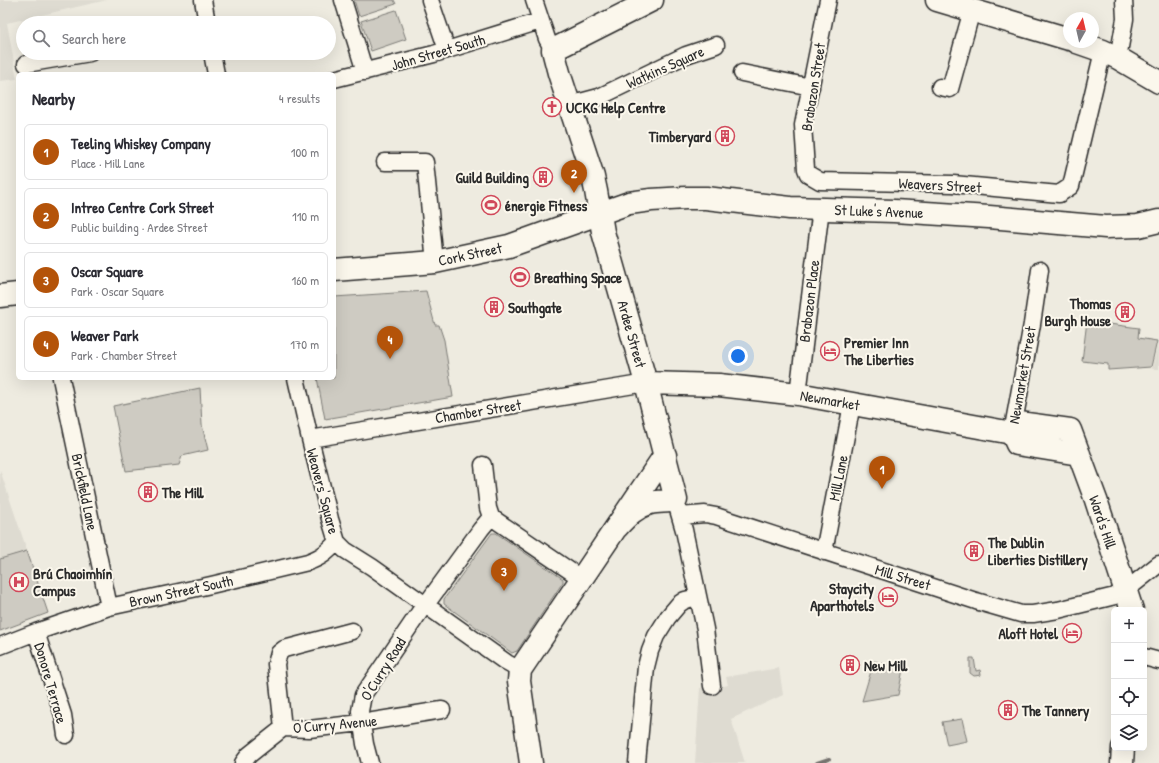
<!DOCTYPE html>
<meta charset="utf-8">
<style>
body{margin:0;font-family:"Patrick Hand",sans-serif;background:#f2f2f3;color:#2b2b33}
.controls{position:absolute;right:12px;bottom:12px;display:grid;overflow:hidden;border-radius:6px;box-shadow:0 4px 16px #0002}
.controls button{width:36px;height:36px;display:grid;place-items:center;padding:0;border:0;border-bottom:1px solid #e1e1e2;background:#fff;color:#2b2b33;font:20px sans-serif}
.compass{position:absolute;left:1063px;top:12px;width:36px;height:36px;border-radius:50%;background:#fff;box-shadow:0 4px 16px #0002;rotate:8deg}
.you{position:absolute;left:738px;top:356px;width:14px;height:14px;margin:-10px;border:3px solid #fff;border-radius:50%;background:#1a73e8;box-shadow:0 0 0 6px #1a73e833}
.badge{display:grid;place-items:center;width:26px;height:26px;border-radius:50%;background:#b45309;color:#fff;font-size:13px;font-weight:700}
.pin{position:absolute;translate:-50% -33px;filter:drop-shadow(0 1px 2px #0008)}
.pin::after{content:'';position:absolute;top:21px;width:14px;height:12px;background:inherit;clip-path:polygon(0 0,100% 0,50% 100%)}
.list{margin:0;padding:0;list-style:none}
h2{display:flex;justify-content:space-between;align-items:center;height:52px;margin:0;padding:0 16px;font-size:17px}
h2 small{font-size:13px;font-weight:400;color:#7c7c81}
.list li{display:grid;grid-template-columns:26px 1fr auto;gap:12px;align-items:center;box-sizing:border-box;height:56px;margin:0 8px 8px;padding:0 8px;border:1px solid #e1e1e2;border-radius:6px}
.list b{display:block;font-size:15px;white-space:nowrap}
.list p{margin:0;font-size:13px;white-space:nowrap;color:#7c7c81}
.list em{font-size:13px;font-style:normal;color:#7c7c81}
.icon{flex:none;width:22px;height:22px;fill:none;stroke:currentColor;stroke-width:2;stroke-linecap:round;stroke-linejoin:round}
.map{position:relative;flex:none;width:1159px;height:763px;overflow:hidden}
.search{position:absolute;background:#fff;box-shadow:0 4px 16px #0002;left:16px;top:16px;width:320px;height:44px;display:flex;align-items:center;gap:10px;box-sizing:border-box;padding:0 14px;border-radius:22px;color:#7c7c81;font-size:15px}
.panel{position:absolute;background:#fff;box-shadow:0 4px 16px #0002;left:16px;top:72px;width:320px;height:308px;border-radius:6px}
.map>svg:first-child{display:block}
.built{fill:#dedbd1}
.green{fill:#cecbc2;stroke:#7c7b76}
.lines{fill:none;stroke-linecap:round;stroke-linejoin:round}
.stream{stroke:#74726e;stroke-width:4}
.street-casing{stroke:#2b2b2b;stroke-width:19}
.secondary-casing{stroke:#2b2b2b;stroke-width:25}
.street{stroke:#fbf7ec;stroke-width:16}
.secondary{stroke:#fbf7ec;stroke-width:22}
.labels{text-anchor:middle;dominant-baseline:central;stroke-width:4;stroke-linejoin:round;paint-order:stroke}
.street-label{font-size:15px;fill:#2b2b2b;stroke:#fbf7ec}
.poi-label{font-size:15px;font-weight:bold;fill:#2b2b2b;stroke:#fbf7ec;text-anchor:start}
</style>
<div class="map">
<svg width="1159" height="763" viewBox="0 0 1159 763">
<rect width="100%" height="100%" fill="#eeebe0"/>
<filter id="ink" filterUnits="userSpaceOnUse"><feTurbulence type="fractalNoise" baseFrequency=".025" numOctaves="2"/><feDisplacementMap in="SourceGraphic" scale="8" xChannelSelector="R" yChannelSelector="G"/><feConvolveMatrix kernelMatrix="1 2 1 2 8 2 1 2 1" color-interpolation-filters="sRGB"/></filter>
<g filter="url(#ink)">
<path class="built" d="M0,0H107L7,23L17,79L0,81Z
M1159,340V369H1152Z
M0,470L48,613L0,631Z
M779,668L783,695L731,719L745,763H695L700,688L720,686V687L728,685L726,677Z"/>
<path class="green" d="M354,0H394L396,4L359,16Z
M396,10L406,39L371,51L361,21Z
M426,291L435,325H439L444,340L453,397L325,419L317,378H334V297Z
M1087,321L1139,328L1138,338L1157,341L1151,367L1108,370V364L1082,361Z
M200,388L202,425L208,450L182,456L179,465L126,471L113,406Z
M492,533H496L563,579V582L517,651L512,653L444,604V599Z
M27,551L48,613L0,631V559Z
M970,658H974L976,671L980,670L981,675L974,676L970,673Z
M874,661L903,669L898,695L862,701Z
M962,719L967,741L947,745L942,722Z"/>
<g class="lines">
<path class="stream" d="M817,763L829,759"/>
<g class="street-casing">
<path id="street" d="M203,0L207,23
M343,0L365,72
M430,0L447,50
M534,0L547,39L553,50
M828,0L803,125L806,169L808,174L820,181L953,184L1059,194L1071,186L1103,51
M212,53L216,74
M1118,58L1125,19L1124,0
M26,64L90,53
M742,73L811,87
M334,79L434,54L540,21
M940,87L950,89L972,10
M569,105L599,97L686,55L716,45
M385,162H425L435,262
M61,378L109,607
M296,378L310,439L330,519L337,542L345,550L372,567L507,663L520,670
M798,394L821,208
M1012,433L1032,324L1040,270
M310,439L646,383
M483,465L488,508L491,517
M677,506L684,530L705,629L712,686
M680,516L705,514L716,516L976,601L1021,614H1033L1058,610L1115,596L1135,583L1159,564
M824,552L852,404
M36,632L63,715L66,735
M0,646L36,632L109,607L211,585L308,562C322,557 326,553 337,542
M1144,657L1159,661
M283,728L309,729L361,723L442,710
M283,728L276,664L279,653L284,649L352,631
M243,763L249,755L283,728
M370,763L365,744L360,711L363,695L421,610L430,599L481,529L491,517L582,579
M637,763L646,667L650,651L656,636L668,617L679,604L685,600L698,597"/>
</g>
<g class="secondary-casing">
<path id="secondary" d="M937,0L1069,39
M1077,42L1103,51L1118,58L1159,82
M334,270L435,262L509,246L629,203L651,200L686,198H706L790,208L894,211L989,217L1106,227L1138,226L1159,221
M0,296L18,294
M646,383L719,385L798,394L1012,433
M1012,433L1019,423L1070,430L1096,500L1132,610
M1012,433L1017,444L1079,454
M617,527C627,516 636,507 650,503C658,501 668,502 676,500L646,383L603,232L596,191L593,177L559,73L553,50L652,0
M531,763L519,681L520,670L665,455
M1122,763L1123,748"/>
</g>
<use href="#street" class="street"/>
<use href="#secondary" class="secondary"/>
</g>
</g>
<defs>
<g id="church-ring" transform="scale(1)"><circle r="9.5" fill="#fbf7ec" stroke="#d1495b" stroke-width="1.5"/><path d="M-1.2-6h2.4v3.5h3.3v2.4h-3.3V6h-2.4V-.1h-3.3v-2.4h3.3Z" fill="#d1495b"/></g>
<g id="building-ring" transform="scale(1)"><circle r="9.5" fill="#fbf7ec" stroke="#d1495b" stroke-width="1.5"/><path d="M-4-6H4V6H1V3H-1V6H-4ZM-2.5-4.3h1.7v1.8h-1.7ZM.8-4.3h1.7v1.8H.8ZM-2.5-1h1.7V.8h-1.7ZM.8-1h1.7V.8H.8Z" fill="#d1495b"/></g>
<g id="stadium-ring" transform="scale(1)"><circle r="9.5" fill="#fbf7ec" stroke="#d1495b" stroke-width="1.5"/><path d="M0-5a6.5 5 0 1 0 0 10a6.5 5 0 1 0 0-10ZM-3.5-1.8h7v3.6h-7Z" fill="#d1495b"/></g>
<g id="hotel-ring" transform="scale(1)"><circle r="9.5" fill="#fbf7ec" stroke="#d1495b" stroke-width="1.5"/><path d="M-6-4.5h1.5V1H6V5H4.5V3h-9V5H-6ZM-4 0a1.8 1.8 0 1 1 3.6 0ZM.5 0V-2.5h3Q6-2.5 6 0Z" fill="#d1495b"/></g>
<g id="hospital-ring" transform="scale(1)"><circle r="9.5" fill="#fbf7ec" stroke="#d1495b" stroke-width="1.5"/><path d="M-5-5h3v3.5h4V-5h3V5h-3V1.5h-4V5h-3Z" fill="#d1495b"/></g>
</defs>
<g fill-rule="evenodd">
<use href="#church-ring" x="552" y="107"/>
<use href="#building-ring" x="725" y="136"/>
<use href="#building-ring" x="543" y="177"/>
<use href="#stadium-ring" x="491" y="205"/>
<use href="#stadium-ring" x="520" y="277"/>
<use href="#building-ring" x="494" y="307"/>
<use href="#building-ring" x="1125" y="312"/>
<use href="#hotel-ring" x="830" y="351"/>
<use href="#building-ring" x="148" y="492"/>
<use href="#building-ring" x="974" y="551"/>
<use href="#hospital-ring" x="19" y="582"/>
<use href="#hotel-ring" x="888" y="597"/>
<use href="#hotel-ring" x="1072" y="633"/>
<use href="#building-ring" x="850" y="665"/>
<use href="#building-ring" x="1008" y="710"/>
</g>
<g class="labels">
<g class="street-label">
<text transform="translate(438 52) rotate(-16)">John Street South</text>
<text transform="translate(665 67) rotate(-24)">Watkins Square</text>
<text transform="translate(813 87) rotate(-81)">Brabazon Street</text>
<text transform="translate(940 185) rotate(3)">Weavers Street</text>
<text transform="translate(879 211) rotate(2)">St Luke's Avenue</text>
<text transform="translate(470 254) rotate(-12)">Cork Street</text>
<text transform="translate(809 301) rotate(-83)">Brabazon Place</text>
<text transform="translate(632 334) rotate(74)">Ardee Street</text>
<text transform="translate(1022 375) rotate(-80)">Newmarket Street</text>
<text transform="translate(830 400) rotate(10)">Newmarket</text>
<text transform="translate(478 411) rotate(-9)">Chamber Street</text>
<text transform="translate(838 478) rotate(-79)">Mill Lane</text>
<text transform="translate(323 491) rotate(75)">Weavers' Square</text>
<text transform="translate(85 492) rotate(78)">Brickfield Lane</text>
<text transform="translate(1103 522) rotate(71)">Ward's Hill</text>
<text transform="translate(903 577) rotate(17)">Mill Street</text>
<text transform="translate(181 591) rotate(-12)">Brown Street South</text>
<text transform="translate(383 669) rotate(-58)">O'Curry Road</text>
<text transform="translate(51 683) rotate(74)">Donore Terrace</text>
<text transform="translate(335 724) rotate(-5)">O'Curry Avenue</text>
</g>
<g class="poi-label">
<text x="566" y="107">UCKG Help Centre</text>
<text x="711" y="136" text-anchor="end">Timberyard</text>
<text x="529" y="177" text-anchor="end">Guild Building</text>
<text x="505" y="205">énergie Fitness</text>
<text x="534" y="277">Breathing Space</text>
<text x="1111" y="303" text-anchor="end">Thomas<tspan x="1111" dy="17">Burgh House</tspan></text>
<text x="508" y="307">Southgate</text>
<text x="844" y="342">Premier Inn<tspan x="844" dy="17">The Liberties</tspan></text>
<text x="162" y="492">The Mill</text>
<text x="988" y="542">The Dublin<tspan x="988" dy="17">Liberties Distillery</tspan></text>
<text x="33" y="573">Brú Chaoimhín<tspan x="33" dy="17">Campus</tspan></text>
<text x="874" y="588" text-anchor="end">Staycity<tspan x="874" dy="17">Aparthotels</tspan></text>
<text x="1058" y="633" text-anchor="end">Aloft Hotel</text>
<text x="864" y="665">New Mill</text>
<text x="1022" y="710">The Tannery</text>
</g>
</g>
</svg>
<div class="controls">
<button>+</button>
<button>−</button>
<button><svg class="icon" aria-label="locate" viewBox="0 0 24 24"><circle cx="12" cy="12" r="6"/><path d="M12 2v4M12 18v4M2 12h4M18 12h4"/></svg></button>
<button><svg class="icon" aria-label="layers" viewBox="0 0 24 24"><path d="M12 4l9 5-9 5-9-5zM3 14l9 5 9-5"/></svg></button>
</div>
<svg class="compass" viewBox="-18 -18 36 36"><path d="M0-13l5 13h-10z" fill="#e53935"/><path d="M0 13l5-13h-10z" fill="#7c7c81"/></svg>
<div class="you"></div>
<div class="pin badge" style="left:882px;top:489px">1</div>
<div class="pin badge" style="left:574px;top:193px">2</div>
<div class="pin badge" style="left:504px;top:591px">3</div>
<div class="pin badge" style="left:390px;top:359px">4</div>
<div class="search"><svg class="icon" aria-label="search" viewBox="0 0 24 24"><circle cx="10" cy="10" r="6"/><path d="M15 15l6 6"/></svg>Search here</div>
<section class="panel">
<h2>Nearby<small>4 results</small></h2>
<ul class="list">
<li><span class="badge">1</span><div><b>Teeling Whiskey Company</b><p>Place · Mill Lane</p></div><em>100 m</em></li>
<li><span class="badge">2</span><div><b>Intreo Centre Cork Street</b><p>Public building · Ardee Street</p></div><em>110 m</em></li>
<li><span class="badge">3</span><div><b>Oscar Square</b><p>Park · Oscar Square</p></div><em>160 m</em></li>
<li><span class="badge">4</span><div><b>Weaver Park</b><p>Park · Chamber Street</p></div><em>170 m</em></li>
</ul>
</section>
</div>
